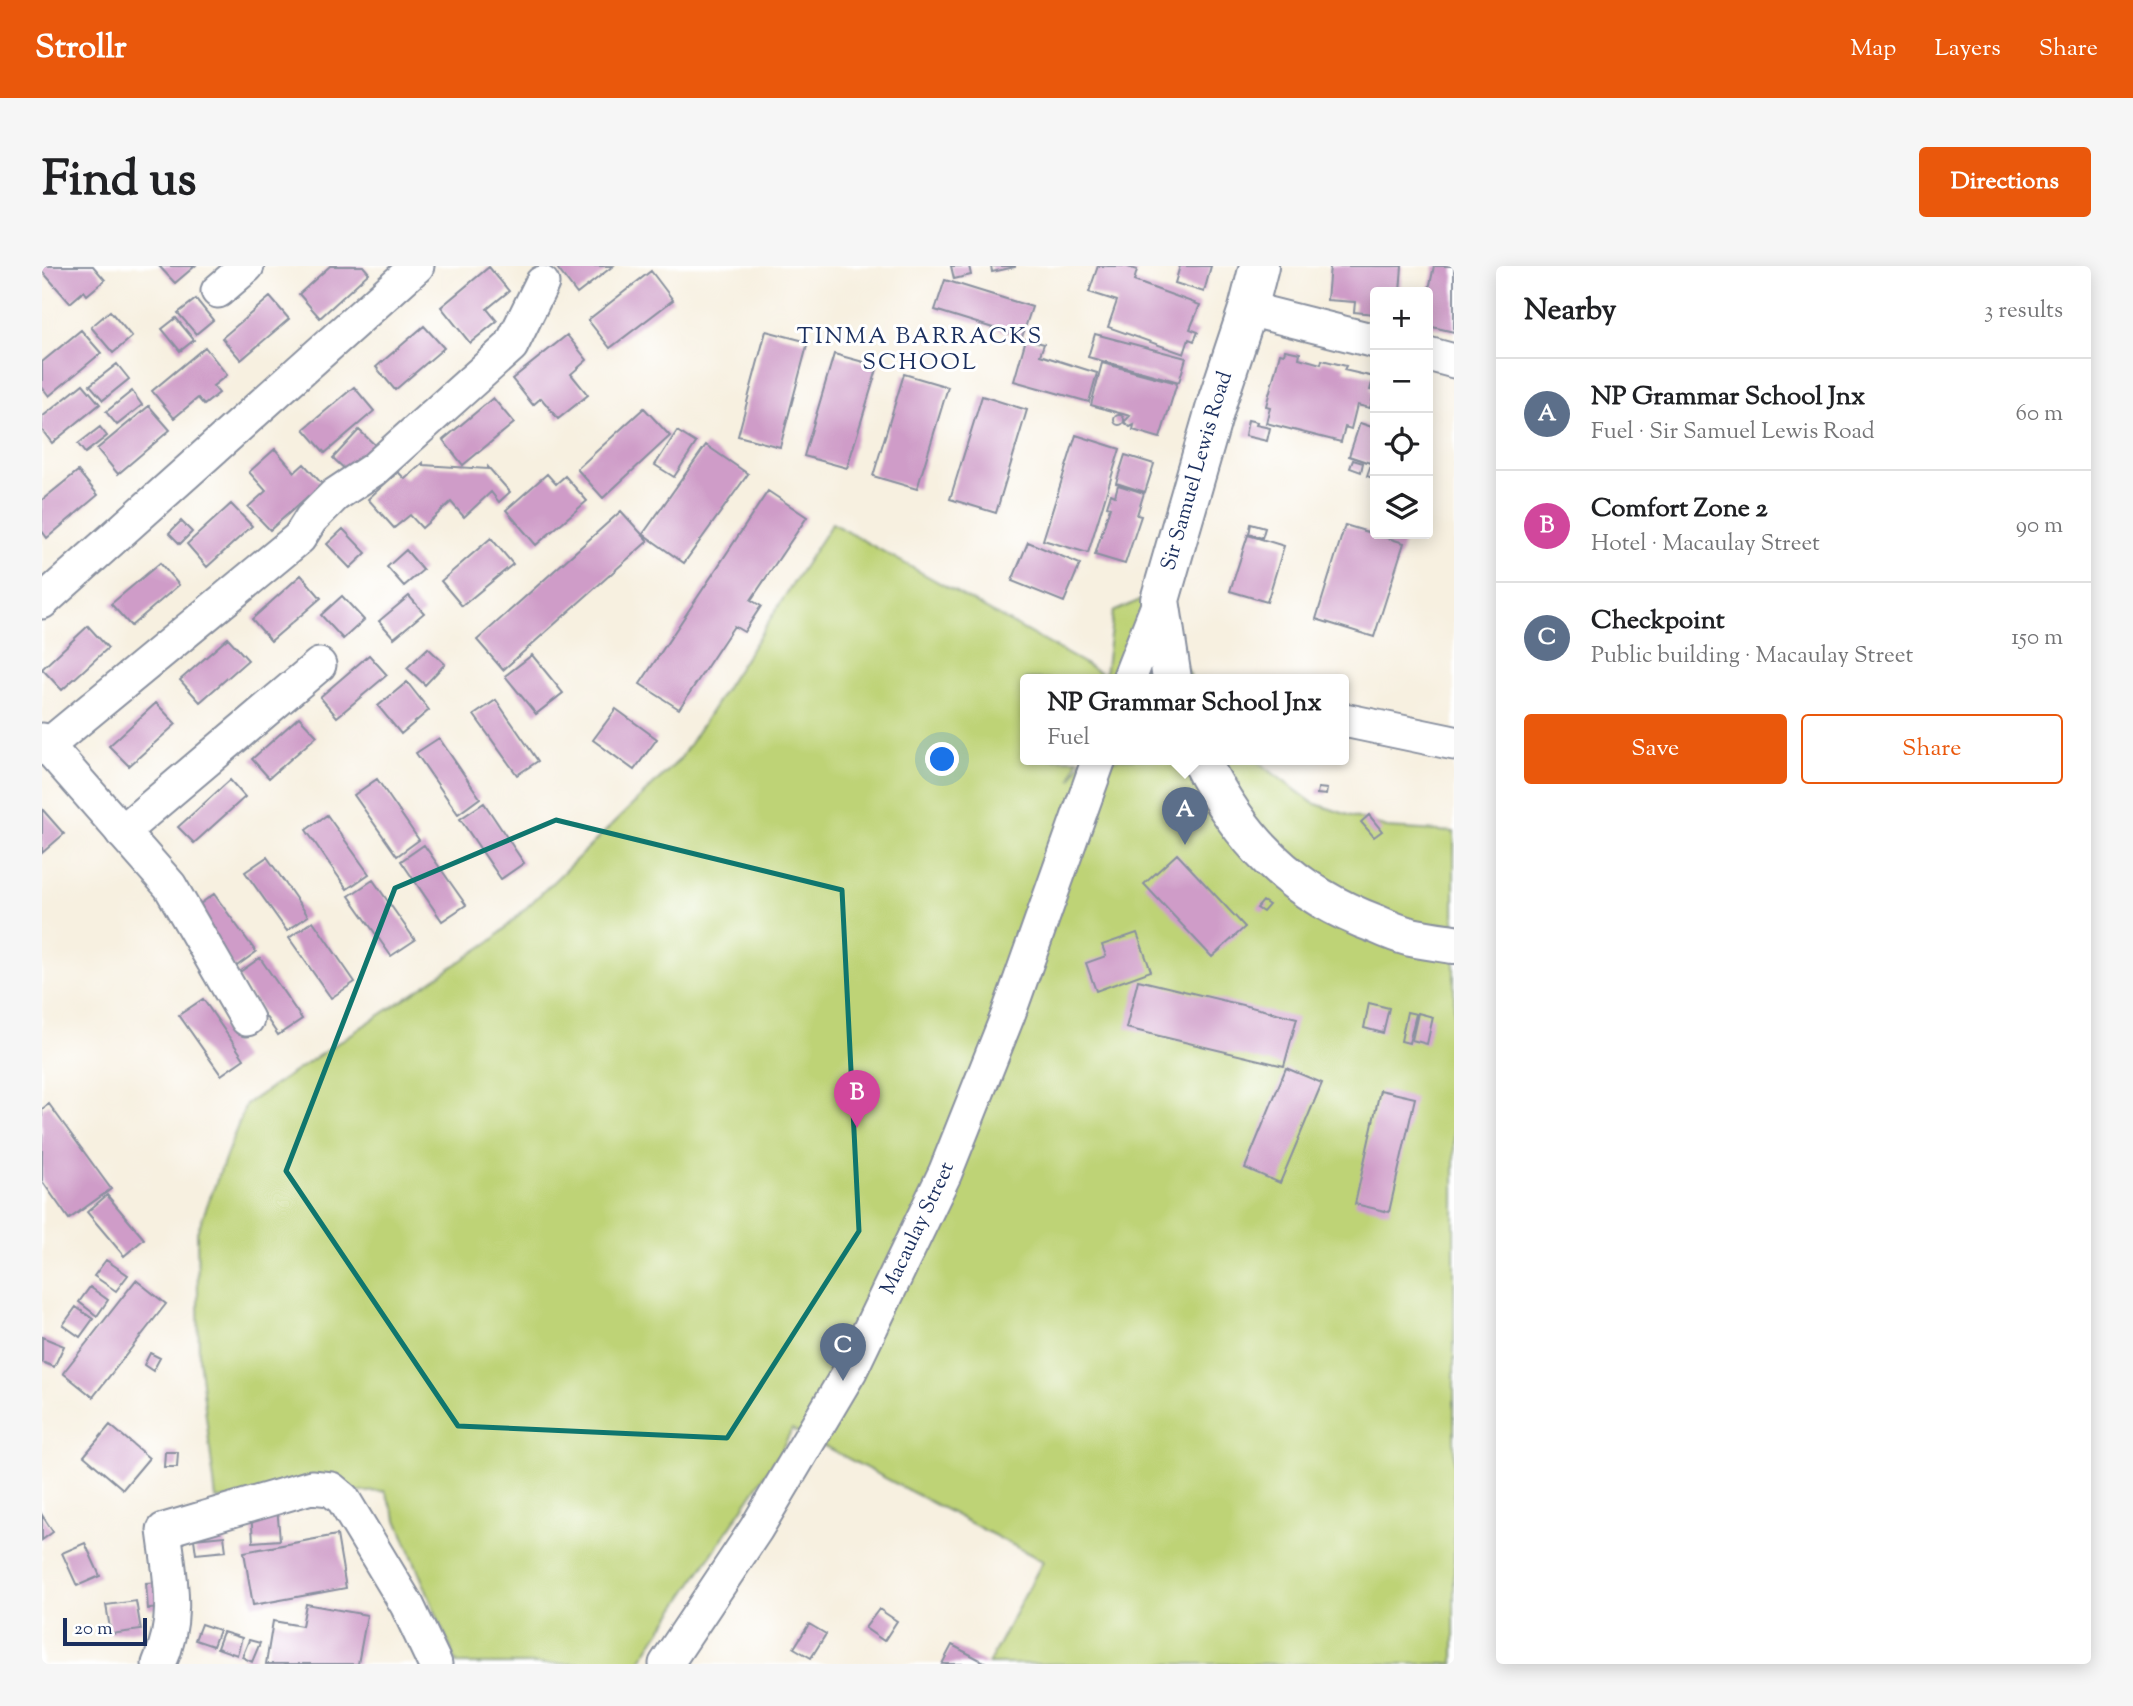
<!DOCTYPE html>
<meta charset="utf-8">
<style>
body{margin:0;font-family:"Sorts Mill Goudy",serif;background:#f6f6f6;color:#202124}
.controls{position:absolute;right:21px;top:21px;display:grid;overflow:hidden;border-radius:7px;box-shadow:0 4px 18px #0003}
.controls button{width:63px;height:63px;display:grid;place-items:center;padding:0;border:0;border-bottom:2px solid #e0e0e0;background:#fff;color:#202124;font:35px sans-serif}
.scale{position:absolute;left:21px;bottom:18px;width:84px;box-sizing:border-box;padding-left:7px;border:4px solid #1b2f5e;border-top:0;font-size:19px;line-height:24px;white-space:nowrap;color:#1b2f5e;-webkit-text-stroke:5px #fff;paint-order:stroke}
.you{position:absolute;left:901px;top:494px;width:24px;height:24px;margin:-18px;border:5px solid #fff;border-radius:50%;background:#1a73e8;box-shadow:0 0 0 10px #1a73e833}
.badge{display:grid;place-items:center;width:46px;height:46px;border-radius:50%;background:#ea580c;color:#fff;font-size:23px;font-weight:700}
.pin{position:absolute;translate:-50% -58px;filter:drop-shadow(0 2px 4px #0008)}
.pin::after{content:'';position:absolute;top:37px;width:24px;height:21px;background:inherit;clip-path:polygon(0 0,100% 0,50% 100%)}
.popup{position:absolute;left:978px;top:408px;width:329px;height:91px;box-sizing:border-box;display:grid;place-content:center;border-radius:7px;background:#fff;filter:drop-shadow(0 2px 5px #0005);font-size:23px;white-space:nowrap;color:#757577}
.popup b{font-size:26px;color:#202124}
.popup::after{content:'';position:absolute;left:50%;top:100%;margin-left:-14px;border:14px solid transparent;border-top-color:#fff}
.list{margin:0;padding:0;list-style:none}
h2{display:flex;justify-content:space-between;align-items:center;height:91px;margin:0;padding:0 28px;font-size:30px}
h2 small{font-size:23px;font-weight:400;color:#757577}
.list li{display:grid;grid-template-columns:46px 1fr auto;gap:21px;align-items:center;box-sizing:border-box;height:112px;padding:0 28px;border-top:2px solid #e0e0e0}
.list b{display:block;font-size:26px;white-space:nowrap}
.list p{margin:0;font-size:23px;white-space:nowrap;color:#757577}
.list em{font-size:23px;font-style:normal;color:#757577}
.actions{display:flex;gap:14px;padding:21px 28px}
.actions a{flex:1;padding:16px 0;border:2px solid #ea580c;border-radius:7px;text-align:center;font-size:24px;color:#ea580c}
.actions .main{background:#ea580c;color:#fff}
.icon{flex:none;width:38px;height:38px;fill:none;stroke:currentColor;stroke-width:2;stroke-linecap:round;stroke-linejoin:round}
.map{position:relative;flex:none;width:1412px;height:1398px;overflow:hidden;border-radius:7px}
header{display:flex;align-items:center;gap:42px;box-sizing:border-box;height:98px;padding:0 35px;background:#ea580c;color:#fff}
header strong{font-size:33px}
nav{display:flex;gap:38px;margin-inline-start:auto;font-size:24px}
.intro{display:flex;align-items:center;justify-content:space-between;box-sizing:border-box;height:168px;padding:0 42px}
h1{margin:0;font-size:49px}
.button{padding:18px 32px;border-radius:7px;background:#ea580c;color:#fff;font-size:24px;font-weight:700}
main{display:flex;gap:42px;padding:0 42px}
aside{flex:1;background:#fff;border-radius:7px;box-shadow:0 4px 18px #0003}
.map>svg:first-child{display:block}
.green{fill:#bed376;stroke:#6c816a;stroke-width:2}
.building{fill:#cf9cc8}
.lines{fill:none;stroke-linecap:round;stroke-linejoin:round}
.minor-casing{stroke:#89909f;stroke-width:37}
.major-casing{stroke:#89909f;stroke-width:42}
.minor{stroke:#fff;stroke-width:33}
.major{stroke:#fff;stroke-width:38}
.marked{fill:none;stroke:#0f766e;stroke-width:5;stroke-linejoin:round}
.labels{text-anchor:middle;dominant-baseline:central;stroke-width:6;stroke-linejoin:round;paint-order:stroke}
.street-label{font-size:21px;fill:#1b2f5e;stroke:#fff}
.neighbourhood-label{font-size:23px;letter-spacing:2px;fill:#1b2f5e;stroke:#fff}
</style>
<header>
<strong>Strollr</strong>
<nav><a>Map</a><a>Layers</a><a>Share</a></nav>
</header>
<div class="intro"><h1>Find us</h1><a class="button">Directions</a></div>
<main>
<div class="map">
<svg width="1412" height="1398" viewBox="0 0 1412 1398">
<rect width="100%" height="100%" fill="#fff"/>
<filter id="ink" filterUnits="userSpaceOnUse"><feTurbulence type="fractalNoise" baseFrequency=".0143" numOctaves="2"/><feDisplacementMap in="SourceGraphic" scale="14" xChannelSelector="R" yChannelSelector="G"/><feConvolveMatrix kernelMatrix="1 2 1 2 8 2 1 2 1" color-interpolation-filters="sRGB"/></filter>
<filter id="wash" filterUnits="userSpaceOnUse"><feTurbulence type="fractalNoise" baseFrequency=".00686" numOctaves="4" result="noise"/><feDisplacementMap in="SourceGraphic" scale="28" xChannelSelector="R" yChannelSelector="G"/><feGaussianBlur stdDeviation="1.57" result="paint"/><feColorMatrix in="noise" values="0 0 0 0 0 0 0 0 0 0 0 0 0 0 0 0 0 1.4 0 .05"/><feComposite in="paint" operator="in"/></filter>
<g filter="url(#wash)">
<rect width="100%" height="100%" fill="#f7f0e0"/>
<path class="green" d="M790,257L1063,409L1071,346L1098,334L1115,340L1150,413H984V493H1036L1029,514L1041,493H1212L1271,537L1345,562L1412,566V1398H946L1001,1295L750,1163L739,1185L596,1398H415L343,1225L174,1233L157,1092L155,966L204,838L452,673L638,493Z"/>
<g id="blocks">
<path class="building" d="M0,0H51L63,14L45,29L42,25L28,37L0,5Z
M117,0H153L133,17Z
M288,0H321L327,7L278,52L257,28Z
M520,0H571L535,28L516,3Z
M909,0H927L929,9L912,13Z
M949,0H973V1L950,6Z
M1056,0H1083L1095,4L1092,15L1158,39L1148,63L1156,66L1152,75L1147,73L1142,88L1066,61L1075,35L1047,26Z
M1138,0H1169L1162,26L1133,17Z
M1288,0H1360L1358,26H1333V48L1312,46L1313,36L1285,34Z
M1392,0H1412V66L1386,60V28Z
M447,1L467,25L445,43L455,55L428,77L399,41Z
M609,5L631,34L568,82L546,54Z
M903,14L990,41L980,71L893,44Z
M228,31L247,53L199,94L180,72Z
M154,33L171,54L154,68L136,47Z
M68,45L90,71L71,87L49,61Z
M134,52L152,74L138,85L120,63Z
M382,60L402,82L353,124L334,101Z
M39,64L59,87L7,130L0,121V96Z
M724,65L766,76L738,181L696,170Z
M1053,68L1144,92L1137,116L1046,91Z
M525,69L545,94L529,108L546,129L516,153L499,132L491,139L470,113Z
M984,73L1002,78L998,89L1055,107L1047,136L972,115Z
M163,81L185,109L171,120L177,127L162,139L156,132L132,152L110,125Z
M1243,84L1258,87L1257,92L1279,98L1280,94L1304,100L1302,104L1332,111L1328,124L1333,125L1328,142L1315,139L1309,163L1303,161L1299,176L1224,157L1228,141L1224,140L1238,87L1242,88Z
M792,88L836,100L805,202L762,190Z
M1060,97L1135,117L1118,172L1091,164L1092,159L1088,161L1082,156L1088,150L1049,139Z
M75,98L87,113L61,134L48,119Z
M862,108L906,121L875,223L831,210Z
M41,118L58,138L10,177L0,164V151Z
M312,121L332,145L283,187L262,163Z
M90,125L100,139L75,159L64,146Z
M940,130L985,144L954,247L908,233Z
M451,132L472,157L421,199L401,174Z
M107,140L128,164L76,208L55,183Z
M602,142L628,170L561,232L535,203Z
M1072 154a5 5 0 1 1 10 0a5 5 0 1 1-10 0Z
M1206,154L1215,156L1214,159L1228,162L1225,175L1203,170Z
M1318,157L1333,162V180L1328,197L1307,190Z
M58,161L65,170L43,187L36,178Z
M317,164L333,179L307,207L291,192Z
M635,165L654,177L632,211L613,199Z
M1034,169L1078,183L1046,287L1001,274Z
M664,179L706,208L642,297L601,268Z
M233,183L253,206L262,198L290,229L275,241L266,230L228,264L206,241L224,225L207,206Z
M1333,187V213L1325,210Z
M1083,189L1112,198L1103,226L1074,217Z
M1311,194L1321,197L1319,206L1308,202Z
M381,197V199L446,203V201L468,226L457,236L449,226L422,251L409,236L380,262L368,249L352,262L326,233L356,206L363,213Z
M36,205L56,229L5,272L0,265V234Z
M505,208L514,218L523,210L545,235L494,279L464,244Z
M1076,219L1102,227L1095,249L1099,250L1083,298L1053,289L1068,241L1065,240L1069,228L1073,230Z
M726,225L765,251L709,334L719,340L702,366L692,360L637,443L598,418Z
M189,238L210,260L165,301L145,278Z
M579,245L606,275L461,404L435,374Z
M139,255L150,266L138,278L127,267Z
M1209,258L1223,262L1220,272L1207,268Z
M1303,259L1362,277L1332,371L1274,353Z
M301,263L324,287L308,302L285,278Z
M1206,269L1242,280L1225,336L1188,325Z
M449,272L471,298L420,340L399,315Z
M986,276L1038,298L1022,336L970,315Z
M364,284L381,304L362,320L345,301Z
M118,297L137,319L89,360L69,338Z
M259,309L279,332L229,375L210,353Z
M300,330L322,354L301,373L279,349Z
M367,330L382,347L352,372L337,355Z
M46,360L66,382L20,424L0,403Z
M186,372L206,394L158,436L138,414Z
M386,382L403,398L383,419L365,402Z
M327,389L345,409L295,451L278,431Z
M490,389L521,427L494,448L463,410Z
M365,416L387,444L359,468L336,440Z
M454,434L496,495L475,509L432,449Z
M114,437L134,458L87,500L67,480Z
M574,443L615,473L592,504L551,474Z
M257,451L275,470L227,512L210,493Z
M397,472L438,532L416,548L374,487Z
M335,513L377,574L355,590L312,529Z
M188,514L203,531L152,577L136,561Z
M1276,522L1285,523L1284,529L1275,528Z
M442,537L482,597L459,613L418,553Z
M0,543L22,568L0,587Z
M285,549L327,608L305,623L264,564Z
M1327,549L1340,565L1332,571L1319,556Z
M382,579L424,639L400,655L359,595Z
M1135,588L1203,661L1170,691L1102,618Z
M225,591L266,650L245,665L203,606Z
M331,614L373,674L349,690L307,630Z
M172,628L214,686L192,702L151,643Z
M1221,635L1227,639L1221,646L1215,642Z
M271,655L313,716L289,732L247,672Z
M1095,667L1109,705L1054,725L1044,697L1064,690L1060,679Z
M218,692L260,753L236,769L195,708Z
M1096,714L1255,752L1242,800L1084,762Z
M161,733L202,793L179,809L137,749Z
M1327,737L1347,742L1341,767L1322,762Z
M1365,746L1374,748L1367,777L1359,775Z
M1376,747L1391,751L1385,778L1370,774Z
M1244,802L1280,817L1238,917L1203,902Z
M1338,824L1373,832L1347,946L1313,938Z
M7,838L69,923L27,953L0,915V843Z
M65,929L102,973L82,990L45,946Z
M64,994L86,1009L74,1025L52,1010Z
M94,1014L124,1038L51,1131L21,1107Z
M48,1021L66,1034L55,1050L37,1036Z
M34,1041L51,1053L38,1071L21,1059Z
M0,1071L22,1080L12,1101L0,1096Z
M108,1087L118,1092L111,1105L102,1099Z
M68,1159L107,1192L81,1223L42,1190Z
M123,1186H136L135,1201H122Z
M235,1241L238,1274L211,1276L209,1243Z
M0,1249L11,1266L0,1274Z
M295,1269L304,1322L211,1339L202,1286Z
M182,1270L184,1285L154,1288L152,1273Z
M43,1277L58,1310L35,1320L20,1287Z
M121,1316L123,1342L106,1343L104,1317Z
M94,1335L99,1364L69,1368L64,1339Z
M264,1338L325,1349L316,1398H224L231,1355L260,1360Z
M837,1343L855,1355L842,1375L823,1362Z
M159,1358L177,1364L171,1380L153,1374Z
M767,1358L784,1368L769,1392L752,1382Z
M181,1366L200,1372L195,1389L175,1382Z
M207,1374L218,1377L210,1396L200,1391Z
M910,1379L946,1398H900Z"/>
</g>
</g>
<g filter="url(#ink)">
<use href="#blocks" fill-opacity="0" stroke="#89909f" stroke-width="2"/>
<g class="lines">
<g class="minor-casing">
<g id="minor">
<path d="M176,25L205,0"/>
<path d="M1206,43L1333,75"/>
<path d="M1386,88L1412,95"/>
<path d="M0,336L375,0"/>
<path d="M1087,413L1118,334"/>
<path d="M1302,454L1412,477"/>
<path d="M0,474L128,620L205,753"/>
<path d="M5,480L257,272L269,253L293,229L332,203L469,80L500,17"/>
<path d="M80,566L277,399"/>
<path d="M117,1398C138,1352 128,1312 122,1264L269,1221L289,1223L301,1233L365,1339L393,1398"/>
<path id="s1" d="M624,1398L714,1263L808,1105L903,907L966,749L1057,493"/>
</g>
</g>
<g class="major-casing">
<g id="major">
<path id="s2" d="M1130,413L1118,334L1176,133L1206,43L1217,0"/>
<path d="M1158,493C1198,574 1249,627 1334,658C1345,663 1357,668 1369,671C1383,674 1398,676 1412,678"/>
</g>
</g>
<use href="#minor" class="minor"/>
<use href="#major" class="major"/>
</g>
</g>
<path class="marked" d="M514,554L800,624L817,965L685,1172L416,1160L244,905L353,622Z"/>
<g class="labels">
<g class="street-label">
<text stroke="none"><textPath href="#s2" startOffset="214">Sir Samuel Lewis Road</textPath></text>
<text stroke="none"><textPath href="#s1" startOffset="504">Macaulay Street</textPath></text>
</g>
<g class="neighbourhood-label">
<text x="878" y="71">TINMA BARRACKS<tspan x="878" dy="26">SCHOOL</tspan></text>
</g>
</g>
</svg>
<div class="controls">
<button>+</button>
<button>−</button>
<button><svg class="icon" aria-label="locate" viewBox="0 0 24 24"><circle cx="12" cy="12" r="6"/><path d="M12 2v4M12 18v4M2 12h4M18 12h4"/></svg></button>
<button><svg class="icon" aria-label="layers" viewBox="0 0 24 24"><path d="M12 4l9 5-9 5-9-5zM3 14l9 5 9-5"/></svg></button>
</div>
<div class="scale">20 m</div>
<div class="you"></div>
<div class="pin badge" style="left:1143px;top:579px;background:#5c6f8a">A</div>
<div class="popup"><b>NP Grammar School Jnx</b>Fuel</div>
<div class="pin badge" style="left:815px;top:862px;background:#d1479c">B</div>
<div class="pin badge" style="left:801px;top:1115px;background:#5c6f8a">C</div>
</div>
<aside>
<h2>Nearby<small>3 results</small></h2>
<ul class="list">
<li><span class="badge" style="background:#5c6f8a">A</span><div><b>NP Grammar School Jnx</b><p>Fuel · Sir Samuel Lewis Road</p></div><em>60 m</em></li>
<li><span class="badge" style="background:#d1479c">B</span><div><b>Comfort Zone 2</b><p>Hotel · Macaulay Street</p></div><em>90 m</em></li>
<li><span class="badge" style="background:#5c6f8a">C</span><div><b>Checkpoint</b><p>Public building · Macaulay Street</p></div><em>150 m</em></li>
</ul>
<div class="actions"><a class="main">Save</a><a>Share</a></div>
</aside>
</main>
